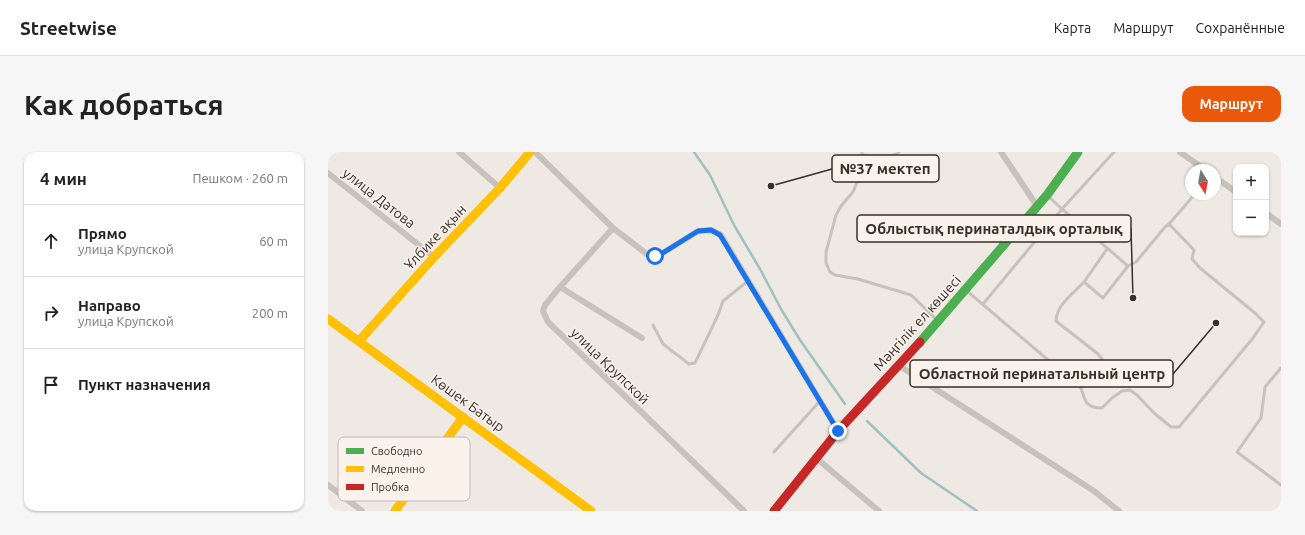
<!DOCTYPE html>
<html lang="ru">
<meta charset="utf-8">
<style>
body{margin:0;font-family:Ubuntu,sans-serif;background:#f6f6f6;color:#222}
.controls{position:absolute;right:12px;top:12px;display:grid;overflow:hidden;border-radius:8px;box-shadow:0 1px 3px #0004}
.controls button{width:36px;height:36px;display:grid;place-items:center;padding:0;border:0;border-bottom:1px solid #e0e0e0;background:#fff;color:#222;font:20px sans-serif}
.compass{position:absolute;left:857px;top:12px;width:36px;height:36px;border-radius:50%;background:#fff;box-shadow:0 1px 3px #0004;rotate:169deg}
.stop{position:absolute;width:12px;height:12px;margin:-9px;border:3px solid #1a73e8;border-radius:50%;background:#fff}
.stop.end{background:#1a73e8;border-color:#fff;box-shadow:0 1px 4px #0008}
.list{margin:0;padding:0;list-style:none}
h2{display:flex;justify-content:space-between;align-items:center;height:52px;margin:0;padding:0 16px;font-size:17px}
h2 small{font-size:13px;font-weight:400;color:#767676}
.list li{display:grid;grid-template-columns:26px 1fr auto;gap:12px;align-items:center;box-sizing:border-box;height:72px;padding:0 16px;border-top:1px solid #e0e0e0}
.list b{display:block;font-size:15px;white-space:nowrap}
.list p{margin:0;font-size:13px;white-space:nowrap;color:#767676}
.list em{font-size:13px;font-style:normal;color:#767676}
.icon{flex:none;width:22px;height:22px;fill:none;stroke:currentColor;stroke-width:2;stroke-linecap:round;stroke-linejoin:round}
.map{position:relative;flex:none;width:953px;height:359px;overflow:hidden;border-radius:12px}
header{display:flex;align-items:center;gap:24px;box-sizing:border-box;height:56px;padding:0 20px;background:#fff;border-bottom:1px solid #e0e0e0}
header strong{font-size:19px}
nav{display:flex;gap:22px;margin-inline-start:auto;font-size:14px}
.intro{display:flex;align-items:center;justify-content:space-between;box-sizing:border-box;height:96px;padding:0 24px}
h1{margin:0;font-size:28px}
.button{padding:10px 18px;border-radius:12px;background:#ea580c;color:#fff;font-size:14px;font-weight:700}
main{display:flex;gap:24px;padding:0 24px}
aside{flex:1;background:#fff;border-radius:12px;box-shadow:0 1px 3px #0004}
.map>svg:first-child{display:block}
.lines{fill:none;stroke-linecap:round;stroke-linejoin:round}
.stream{stroke:#9ec1c1;stroke-width:2.5}
.lane{stroke:#c8c1bc;stroke-width:3}
.street{stroke:#c8c1bc;stroke-width:6}
.fast{stroke:#4caf50;stroke-width:9}
.slow{stroke:#ffc107;stroke-width:9}
.jam{stroke:#c62828;stroke-width:9}
.route{stroke:#1a73e8;stroke-width:5}
.labels{text-anchor:middle;dominant-baseline:central;stroke-width:3;stroke-linejoin:round;paint-order:stroke}
.street-label{font-size:14px;fill:#392e29;stroke:#fbf3eb}
.key{fill:#fbf3eb;stroke:#c1b8b1;stroke-width:1}
.key-label{font-size:11px;fill:#392e29}
.leader{fill:none;stroke:#392e29;stroke-width:1.5}
.callout-dot{fill:#392e29;stroke:#fbf3eb;stroke-width:1.5}
.callout{fill:#fbf3eb;stroke:#392e29;stroke-width:1.5}
.callout-label{font-size:15px;text-anchor:middle;font-weight:bold;fill:#392e29}
</style>
<header>
<strong>Streetwise</strong>
<nav><a>Карта</a><a>Маршрут</a><a>Сохранённые</a></nav>
</header>
<div class="intro"><h1>Как добраться</h1><a class="button">Маршрут</a></div>
<main>
<aside>
<h2>4 мин<small>Пешком · 260 m</small></h2>
<ul class="list">
<li><svg class="icon" aria-label="ahead" viewBox="0 0 24 24"><path d="M12 20V5M6 11l6-6 6 6"/></svg><div><b>Прямо</b><p>улица Крупской</p></div><em>60 m</em></li>
<li><svg class="icon" aria-label="right" viewBox="0 0 24 24"><path d="M7 20v-9h11M14 6l5 5-5 5"/></svg><div><b>Направо</b><p>улица Крупской</p></div><em>200 m</em></li>
<li><svg class="icon" aria-label="arrive" viewBox="0 0 24 24"><path d="M6 21V4h12l-3 4 3 4H6"/></svg><div><b>Пункт назначения</b></div></li>
</ul>
</aside>
<div class="map">
<svg width="953" height="359" viewBox="0 0 953 359">
<rect width="100%" height="100%" fill="#efe9e3"/>
<g class="lines">
<path class="stream" d="M366,0L382,23L406,73L432,117L453,157L472,188L517,252
M539,269L593,321L649,359"/>
<path class="lane" d="M534,0L532,23L525,40L513,54L508,63L498,100V111L502,120L507,123L530,127L583,143L609,168
M534,3C544,4 565,7 571,0
M720,44L734,57L800,114L808,110L837,75L841,72L867,42
M779,97L756,130L775,146L800,114
M639,139L753,236C757,249 758,256 774,256L784,246L794,239L802,238L809,243L826,261L843,275H851L925,186L936,170L927,161L872,116L864,107L866,98L841,72
M655,152L734,57L786,0
M325,173L335,192L361,212L367,211L390,163L395,149L420,129
M953,216L937,235L933,266L909,300L953,333
M753,236L774,207L770,202L728,169C728,153 746,141 756,130
M446,300L492,249"/>
<path class="street" d="M131,0L172,36
M207,0L285,76L320,103H327L333,102L370,79L383,78L393,83L510,279
M673,0L709,54
M852,0L877,18
M0,21L106,105
M887,25L908,40
M938,61L953,72
M285,76L232,135L217,153L215,159L220,170L416,359
M232,135L314,186
M570,213L766,339L791,359
M487,305L551,359
M0,333L34,359"/>
<path class="fast" d="M592,190L719,43L750,0"/>
<path class="slow" d="M0,167L263,359
M31,189L106,105L172,36L202,0
M67,359L135,265"/>
<path class="jam" d="M446,359L510,279L592,190"/>
</g>
<g class="lines">
<path class="route" d="M327,104L333,102L370,79L383,78L392,83L510,279"/>
</g>
<g class="labels">
<g class="street-label">
<text transform="translate(51 46) rotate(38)">улица Датова</text>
<text transform="translate(107 85) rotate(-47)">Ұлбике ақын</text>
<text transform="translate(589 171) rotate(-48)">Мәңгілік ел көшесі</text>
<text transform="translate(282 214) rotate(44)">улица Крупской</text>
<text transform="translate(140 251) rotate(36)">Көшек Батыр</text>
</g>
</g>
<rect x="10" y="285" width="132" height="64" rx="6" class="key"/>
<rect x="18" y="296" width="18" height="6" fill="#4caf50"/>
<rect x="18" y="314" width="18" height="6" fill="#ffc107"/>
<rect x="18" y="332" width="18" height="6" fill="#c62828"/>
<g class="key-label">
<text x="43" y="303">Свободно</text>
<text x="43" y="321">Медленно</text>
<text x="43" y="339">Пробка</text>
</g>
<path class="leader" d="M443 34L504 17M805 146L803 76M888 171L845 222"/>
<g class="callout-dot">
<circle cx="443" cy="34" r="4"/>
<circle cx="805" cy="146" r="4"/>
<circle cx="888" cy="171" r="4"/>
</g>
<g class="callout">
<rect x="504" y="3" width="107" height="27" rx="4"/>
<rect x="529" y="63" width="274" height="27" rx="4"/>
<rect x="582" y="208" width="263" height="27" rx="4"/>
</g>
<g class="callout-label">
<text x="557" y="22">№37 мектеп</text>
<text x="666" y="82">Облыстық перинаталдық орталық</text>
<text x="714" y="227">Областной перинатальный центр</text>
</g>
</svg>
<div class="controls">
<button>+</button>
<button>−</button>
</div>
<svg class="compass" viewBox="-18 -18 36 36"><path d="M0-13l5 13h-10z" fill="#e53935"/><path d="M0 13l5-13h-10z" fill="#767676"/></svg>
<div class="stop" style="left:327px;top:104px"></div>
<div class="stop end" style="left:510px;top:279px"></div>
</div>
</main>
